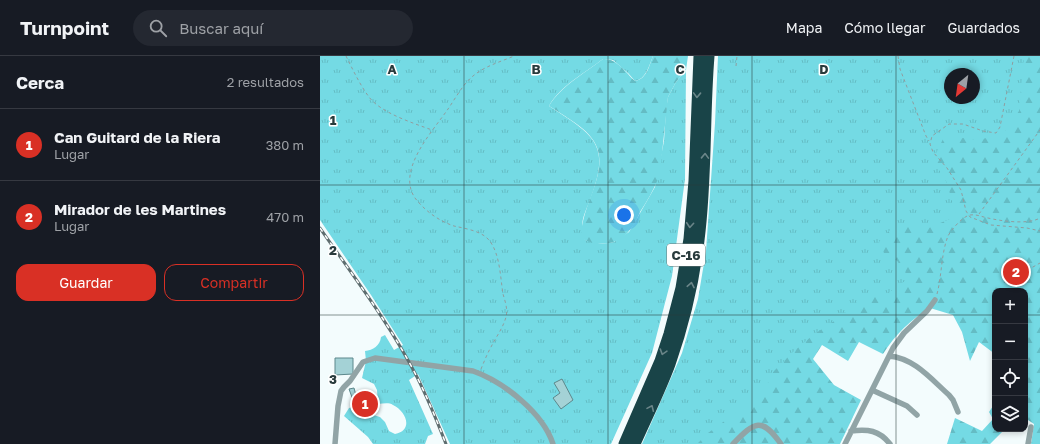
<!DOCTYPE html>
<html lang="es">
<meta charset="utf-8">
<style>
body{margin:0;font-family:"Golos Text",sans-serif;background:#242831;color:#f1f3f6}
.controls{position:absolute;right:12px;bottom:12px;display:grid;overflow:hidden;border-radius:8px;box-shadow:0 2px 6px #0003}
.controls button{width:36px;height:36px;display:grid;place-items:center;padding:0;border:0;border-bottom:1px solid #363941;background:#171b24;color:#f1f3f6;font:20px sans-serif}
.compass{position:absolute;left:624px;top:12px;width:36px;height:36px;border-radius:50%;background:#171b24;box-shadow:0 2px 6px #0003;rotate:209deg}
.you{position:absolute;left:304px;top:159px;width:14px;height:14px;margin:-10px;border:3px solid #fff;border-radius:50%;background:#1a73e8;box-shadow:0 0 0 6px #1a73e833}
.badge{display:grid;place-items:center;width:26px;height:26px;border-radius:50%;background:#d93025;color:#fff;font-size:13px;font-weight:700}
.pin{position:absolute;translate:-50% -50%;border:2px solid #fff;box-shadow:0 1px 4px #0006}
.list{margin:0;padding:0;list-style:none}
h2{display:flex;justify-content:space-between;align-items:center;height:52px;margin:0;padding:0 16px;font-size:17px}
h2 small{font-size:13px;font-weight:400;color:#9ea1a6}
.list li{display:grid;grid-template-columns:26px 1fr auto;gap:12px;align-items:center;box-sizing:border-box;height:72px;padding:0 16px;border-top:1px solid #363941}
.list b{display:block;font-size:15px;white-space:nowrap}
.list p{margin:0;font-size:13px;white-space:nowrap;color:#9ea1a6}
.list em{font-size:13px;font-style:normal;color:#9ea1a6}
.actions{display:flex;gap:8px;padding:12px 16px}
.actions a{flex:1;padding:9px 0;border:1px solid #d93025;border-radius:12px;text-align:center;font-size:14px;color:#d93025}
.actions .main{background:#d93025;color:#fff}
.icon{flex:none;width:22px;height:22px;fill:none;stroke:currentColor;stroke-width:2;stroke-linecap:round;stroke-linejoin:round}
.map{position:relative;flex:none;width:720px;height:388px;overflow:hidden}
header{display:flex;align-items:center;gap:24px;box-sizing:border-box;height:56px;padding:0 20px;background:#171b24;border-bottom:1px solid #363941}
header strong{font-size:19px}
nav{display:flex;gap:22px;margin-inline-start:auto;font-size:14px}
.search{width:280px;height:36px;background:#242831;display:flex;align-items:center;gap:10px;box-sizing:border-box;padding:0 14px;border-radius:22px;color:#9ea1a6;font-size:15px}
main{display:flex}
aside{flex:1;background:#171b24}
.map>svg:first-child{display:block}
.grass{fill:url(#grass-tufts);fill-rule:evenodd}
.forest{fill:url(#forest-firs)}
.building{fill:#a4d2d6;stroke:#5d888c}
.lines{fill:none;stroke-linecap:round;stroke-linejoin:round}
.path{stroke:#909d9f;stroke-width:1;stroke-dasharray:3 3;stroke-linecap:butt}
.minor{stroke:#91a4a6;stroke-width:5.5}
.motorway{stroke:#194448;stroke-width:11}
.rail-casing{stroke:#5e6d6f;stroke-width:3}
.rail{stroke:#fff;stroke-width:1.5;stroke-dasharray:4.5;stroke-linecap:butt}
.oneway{stroke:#6a8588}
.grid{fill:none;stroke:#293b3d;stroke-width:1;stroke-opacity:0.55}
.labels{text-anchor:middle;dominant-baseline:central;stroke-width:3;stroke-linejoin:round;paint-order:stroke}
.shield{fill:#fff;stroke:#697677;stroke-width:1}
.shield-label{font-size:13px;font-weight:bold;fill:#293b3d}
.grid-label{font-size:13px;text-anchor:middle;font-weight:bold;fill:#293b3d;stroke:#fff;stroke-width:3;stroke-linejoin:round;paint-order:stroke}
</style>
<header>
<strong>Turnpoint</strong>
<div class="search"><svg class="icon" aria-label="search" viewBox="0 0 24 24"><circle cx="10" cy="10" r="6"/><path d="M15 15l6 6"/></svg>Buscar aquí</div>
<nav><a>Mapa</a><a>Cómo llegar</a><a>Guardados</a></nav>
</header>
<main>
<aside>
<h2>Cerca<small>2 resultados</small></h2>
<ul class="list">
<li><span class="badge">1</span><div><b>Can Guitard de la Riera</b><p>Lugar</p></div><em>380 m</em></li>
<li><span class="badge">2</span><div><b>Mirador de les Martines</b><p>Lugar</p></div><em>470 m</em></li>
</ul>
<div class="actions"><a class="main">Guardar</a><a>Compartir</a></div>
</aside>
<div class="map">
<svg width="720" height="388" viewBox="0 0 720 388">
<defs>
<pattern id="grass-tufts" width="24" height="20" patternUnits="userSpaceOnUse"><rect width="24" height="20" fill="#74dae4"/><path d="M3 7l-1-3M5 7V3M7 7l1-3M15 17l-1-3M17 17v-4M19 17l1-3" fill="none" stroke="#64bcc4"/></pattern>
<pattern id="forest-firs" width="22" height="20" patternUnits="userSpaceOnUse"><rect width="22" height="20" fill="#74dae4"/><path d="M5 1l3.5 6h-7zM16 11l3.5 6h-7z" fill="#64bcc4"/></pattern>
</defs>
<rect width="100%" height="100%" fill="#f3fcfd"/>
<path class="grass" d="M0,0H333C329,10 326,23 315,25L308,17L293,4L283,3C265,17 240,30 229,50C279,82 291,90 268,149C262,163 260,170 265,184L282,188L294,186L309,176L312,171L335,131L344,85L346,54L348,41L356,26L366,14L365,123L352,220L332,297L291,388H130L98,318L89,324L113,378L108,380L105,388H53L48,381L24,360L29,352L32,351L50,358L60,361L65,366L69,375L75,378C94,374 86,355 73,349C68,346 63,348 58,348L57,334L54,328L42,322L46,305L45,295C53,294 60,290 61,281L65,279L74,294L83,289L51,239L0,164Z
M398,0H708L703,53L689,79L632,126L640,157L593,221L576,238L542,249L447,335L381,388H322L362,297L378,243L386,195L395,67ZM630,18H654V42H630Z"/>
<path class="forest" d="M333,0H368L366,14L356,26L348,41L340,116L338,123C333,135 327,145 320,156C317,163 314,170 309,175C298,190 276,191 261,182C261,167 266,154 271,140C292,87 272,77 229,50C241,30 265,17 283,3C297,2 306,17 315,25C327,23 329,10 333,0Z
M704,0H720V388H711L714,368L705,362V235H675V298L659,286L650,305L642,276L633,259L610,252C591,263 575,279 563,298L539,286L528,305L502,289L493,303L514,329L541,344L520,388H377L388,377L443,337L453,316L473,296L493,279L514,265L533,250L541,241L566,238L576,232L586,224L585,212L576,204L564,197L559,186C572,169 581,166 601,175L637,160L626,125L613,104L623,83L644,82L658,84L683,78L699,55Z
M675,347V373H685L670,388H627L635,362L662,375L673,363L669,356Z"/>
<path class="building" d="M15,302H33V318L15,319Z
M242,323L253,344L241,353L233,342L240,337L234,327Z
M34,332L37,343L53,338L57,355L44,358L42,354L37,355L29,333Z"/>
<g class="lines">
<path class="path" d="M26,0C33,14 40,29 49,41C61,57 93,67 112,74
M578,0L580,13L606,80L609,85
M694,0L680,71L676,77L663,75L643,68H629L612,80L610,88L613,96L627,112L641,134L646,155L650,161L671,169L707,172L720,175
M416,10L417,0
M659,158L720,74
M697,220L720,207
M617,238C622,219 621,198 628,180C631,174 643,160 650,159C657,158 662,161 668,162C681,165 708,169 720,162
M161,313C164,306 167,298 171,291C176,281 183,272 186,261C188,253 185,245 183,238C180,220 180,189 163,179C155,174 143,172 134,170C119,165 105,155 95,142C76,114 113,75 128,53C135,43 143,28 153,20C165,10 180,6 194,0"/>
<path class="minor" d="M569,300C594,302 611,323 629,339L633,344L638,356
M552,334L587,350L597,359
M531,375C548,373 559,374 570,388
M15,388L18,350L21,335L24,331L30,325L43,306L55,302L153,315C184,326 223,357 233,388
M413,388C435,365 442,361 461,388
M525,388L573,292L584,277L607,255L615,244
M708,388L711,371"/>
<path class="motorway" d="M304,388L340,305L349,278L361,232L369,183L374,125L379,0
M315,388C327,361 340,335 350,308C364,268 374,226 379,184C387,123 384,61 389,0"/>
<g class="rail-casing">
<path id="rail" d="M0,172C33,220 70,268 97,321C108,343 117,365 126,388"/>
</g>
<use href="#rail" class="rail"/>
</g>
<defs><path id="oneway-chevron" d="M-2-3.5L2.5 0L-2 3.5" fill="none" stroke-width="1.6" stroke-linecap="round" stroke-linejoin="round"/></defs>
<g class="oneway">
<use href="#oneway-chevron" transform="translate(377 39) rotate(92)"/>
<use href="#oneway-chevron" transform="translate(385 100) rotate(-88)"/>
<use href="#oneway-chevron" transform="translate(370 169) rotate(95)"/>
<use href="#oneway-chevron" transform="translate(371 229) rotate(-79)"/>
<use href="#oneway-chevron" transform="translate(343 296) rotate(108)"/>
<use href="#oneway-chevron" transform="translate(331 352) rotate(-66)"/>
</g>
<path class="grid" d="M144,0V388M288,0V388M432,0V388M576,0V388M0,129H720M0,259H675M705,259H720"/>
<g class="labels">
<rect class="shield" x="347" y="188" width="38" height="22" rx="3"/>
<g class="shield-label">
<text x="366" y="199">C-16</text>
</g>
</g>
<g class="grid-label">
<text x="72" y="18">A</text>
<text x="216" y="18">B</text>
<text x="360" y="18">C</text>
<text x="504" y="18">D</text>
<text x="13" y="69">1</text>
<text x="13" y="199">2</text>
<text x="13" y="328">3</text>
</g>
</svg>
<div class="controls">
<button>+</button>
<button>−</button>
<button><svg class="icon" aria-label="locate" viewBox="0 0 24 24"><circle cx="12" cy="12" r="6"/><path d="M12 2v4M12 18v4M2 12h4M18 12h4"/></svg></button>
<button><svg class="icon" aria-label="layers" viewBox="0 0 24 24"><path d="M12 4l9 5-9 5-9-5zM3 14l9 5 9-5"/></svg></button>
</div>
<svg class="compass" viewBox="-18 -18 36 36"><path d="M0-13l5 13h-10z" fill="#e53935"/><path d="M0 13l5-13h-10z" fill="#9ea1a6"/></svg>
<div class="you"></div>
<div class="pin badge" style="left:45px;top:348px">1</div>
<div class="pin badge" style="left:696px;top:216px">2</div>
</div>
</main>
